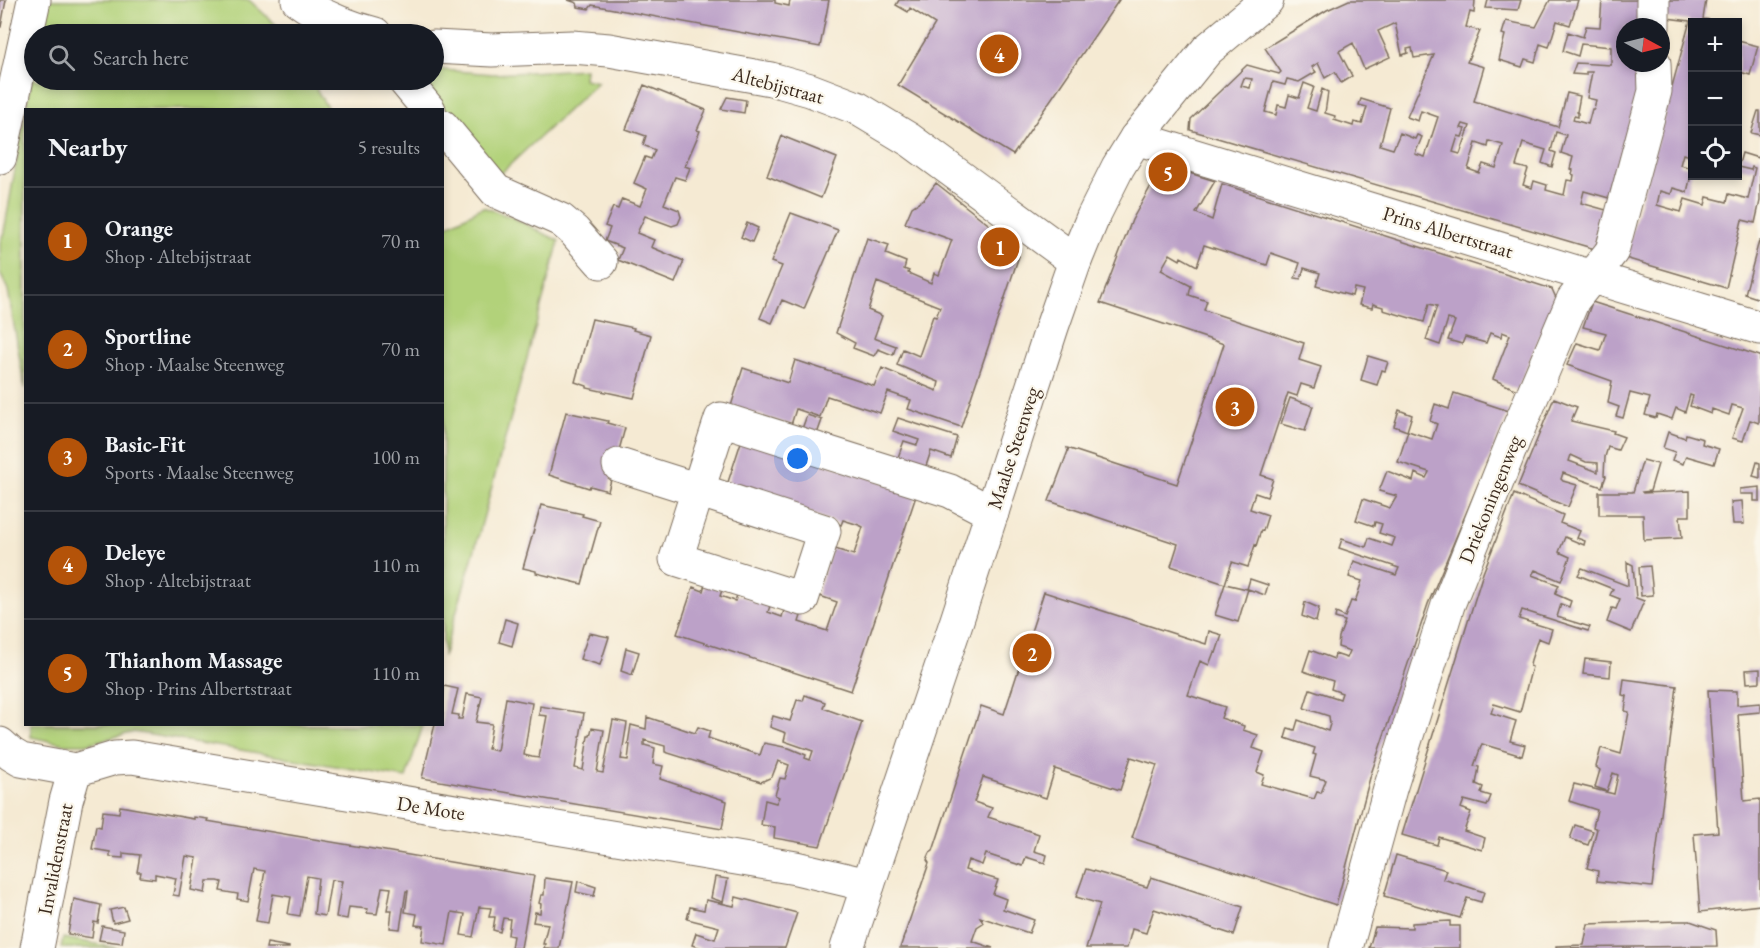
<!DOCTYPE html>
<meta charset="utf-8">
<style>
body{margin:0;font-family:"EB Garamond",serif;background:#20242c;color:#f1f3f6}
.controls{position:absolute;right:18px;top:18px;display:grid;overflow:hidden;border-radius:0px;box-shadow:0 3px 9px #0003}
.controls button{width:54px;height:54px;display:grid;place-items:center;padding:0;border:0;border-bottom:2px solid #363941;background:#171b24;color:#f1f3f6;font:30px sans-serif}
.compass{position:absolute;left:1616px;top:18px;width:54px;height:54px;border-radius:50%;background:#171b24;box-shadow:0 3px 9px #0003;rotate:97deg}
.you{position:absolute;left:798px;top:459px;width:21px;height:21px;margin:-15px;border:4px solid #fff;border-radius:50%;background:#1a73e8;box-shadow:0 0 0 9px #1a73e833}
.badge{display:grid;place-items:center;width:39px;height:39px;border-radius:50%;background:#b45309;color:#fff;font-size:20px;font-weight:700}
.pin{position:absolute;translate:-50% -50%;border:3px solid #fff;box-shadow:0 2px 6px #0006}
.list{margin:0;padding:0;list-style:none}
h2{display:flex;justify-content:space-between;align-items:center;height:78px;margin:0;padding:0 24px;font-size:26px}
h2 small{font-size:20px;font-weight:400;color:#9ea1a6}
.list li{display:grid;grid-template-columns:39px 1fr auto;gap:18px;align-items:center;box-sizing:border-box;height:108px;padding:0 24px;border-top:2px solid #363941}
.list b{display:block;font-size:22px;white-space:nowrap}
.list p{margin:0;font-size:20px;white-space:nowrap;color:#9ea1a6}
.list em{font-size:20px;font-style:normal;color:#9ea1a6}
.icon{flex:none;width:33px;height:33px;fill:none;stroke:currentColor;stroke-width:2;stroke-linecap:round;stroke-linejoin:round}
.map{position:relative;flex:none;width:1760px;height:948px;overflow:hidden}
.search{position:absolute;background:#171b24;box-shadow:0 3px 9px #0003;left:24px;top:24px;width:420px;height:66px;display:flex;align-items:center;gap:15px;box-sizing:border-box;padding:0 21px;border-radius:33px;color:#9ea1a6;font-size:22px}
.panel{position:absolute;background:#171b24;box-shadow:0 3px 9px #0003;left:24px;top:108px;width:420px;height:618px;border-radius:0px}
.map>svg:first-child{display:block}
.green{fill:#b2d27a;stroke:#767e4c;stroke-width:1.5}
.building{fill:#bca1c8;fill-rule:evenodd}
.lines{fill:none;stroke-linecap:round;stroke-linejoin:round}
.minor-casing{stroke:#7c6d5d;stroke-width:35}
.major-casing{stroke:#7c6d5d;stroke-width:35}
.minor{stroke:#fff;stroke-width:33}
.major{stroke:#fff;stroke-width:33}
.labels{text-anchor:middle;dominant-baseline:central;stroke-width:4.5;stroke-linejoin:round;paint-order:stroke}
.street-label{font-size:20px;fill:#3b2a1e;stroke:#fbf7ec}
</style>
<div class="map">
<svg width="1760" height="948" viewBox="0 0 1760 948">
<rect width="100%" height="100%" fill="#fbf7ec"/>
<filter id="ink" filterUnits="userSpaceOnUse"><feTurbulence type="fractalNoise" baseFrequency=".0167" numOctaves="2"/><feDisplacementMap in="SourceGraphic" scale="12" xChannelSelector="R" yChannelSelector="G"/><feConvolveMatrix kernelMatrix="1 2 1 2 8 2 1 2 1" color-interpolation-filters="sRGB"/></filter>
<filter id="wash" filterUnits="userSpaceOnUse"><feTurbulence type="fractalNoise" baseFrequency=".008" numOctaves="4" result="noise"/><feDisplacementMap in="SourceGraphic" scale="24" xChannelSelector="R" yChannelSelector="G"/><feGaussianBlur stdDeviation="1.35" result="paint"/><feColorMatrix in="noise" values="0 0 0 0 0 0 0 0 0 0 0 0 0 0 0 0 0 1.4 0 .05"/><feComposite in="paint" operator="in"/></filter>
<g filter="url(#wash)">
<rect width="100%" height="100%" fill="#f5ead3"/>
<path class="green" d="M46,0H249L286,34H40Z
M434,62L443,70L493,74L585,69L584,79L598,82L499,175L418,80H434Z
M34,64V80H311L328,109L26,110Z
M25,113V389L8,290L0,273V242L4,232Z
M483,207L511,217L559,241L474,552L443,657V228Z
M31,725V724L423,725L406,778L134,732L86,744H64L31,737Z
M63,938L118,948H61Z"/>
<g id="blocks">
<path class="building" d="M0,0H6L1,27H0Z
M568,0H775V3L789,6L790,0H829L820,47L592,5L589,9L578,7L577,3Z
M899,0H1119L1013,155L898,85L935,24L910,8L908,12L896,5Z
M1349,0H1475L1474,13L1470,12L1466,27L1480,31L1467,62L1484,67L1474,101L1558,127L1567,93L1580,96L1577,112L1578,113V117L1574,116L1573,120L1588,124L1592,109H1594L1596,100L1587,98L1592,72H1586V75L1572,74L1576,63L1611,65V47L1581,44L1578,56L1563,51L1568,32L1583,37L1586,26L1600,27L1602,0H1639L1640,27H1625V63H1639V89L1609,198L1584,191L1581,203L1606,210L1595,249L1190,130L1191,119L1247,65L1279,74L1281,72L1265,48L1327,10ZM1395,23L1402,55L1408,53L1407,49L1412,48L1414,58L1434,55L1407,117L1418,121L1421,111L1438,117L1425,157L1415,154L1422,137L1417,135L1415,139L1400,133L1393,149L1380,145L1390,108L1361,99L1359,105L1367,107L1362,124L1354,122L1353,126L1334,120L1335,116L1325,113L1328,92L1322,89L1316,111L1307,108L1314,87L1304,83L1299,98L1289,95L1286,107L1278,105L1276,115L1265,112L1273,82L1285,85L1287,79L1299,82L1316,72L1312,67L1318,63L1325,78L1335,72L1341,83L1352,76L1339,51L1353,43L1364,69L1390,57L1378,31ZM1244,78L1252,79L1250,88L1241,86ZM1463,124L1470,126L1460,154L1453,152L1458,136L1462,137L1465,129L1461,128ZM1556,132L1566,135L1561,153L1573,157L1570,169L1573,170L1572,174L1574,175L1573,181L1567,180L1564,195L1546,190L1547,185L1534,181L1532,188L1523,185L1528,169L1516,166L1523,143L1546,150L1542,163L1552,167L1556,153L1551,151ZM1489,141L1503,145L1496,168L1483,164L1479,173L1468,169L1476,143L1488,147Z
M1488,0H1521L1518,10L1486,8Z
M1550,0H1578L1570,25L1557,21L1549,47L1540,44L1535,62L1525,59L1522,67L1499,60L1505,35L1502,34L1506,21L1536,27Z
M1662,0H1706L1703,19L1721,21V22H1692V157L1683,154L1680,165L1692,168V171L1687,192L1673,188L1671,194L1660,191L1657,205L1681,212L1685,199L1705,205L1707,197L1727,202L1729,194L1748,199L1755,168L1752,167L1751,170L1738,167L1742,153L1758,158L1760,154V201L1755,223L1742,220L1726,288L1625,258L1690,21L1667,18Z
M1738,41L1758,46L1750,75L1740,72L1738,79Z
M644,85L706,110L697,130L700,131L685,166L690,168L685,180L675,177L664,204L679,210L681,217L678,224L672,226L645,216L637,233L654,240L651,247L684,261L675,283L618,260L623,248L605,241L610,228L605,226L613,207L618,209L622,199L640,206L647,189L634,183L645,157L651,159L655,150L643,145L646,136L626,129Z
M727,97L746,100L744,113L721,109Z
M1758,111H1760V135L1751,133Z
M782,136L837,158L821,198L767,176Z
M1170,167L1215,181L1196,213L1212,220L1222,184L1552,289L1556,298L1517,390L1493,379L1510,335L1502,332L1501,337L1490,333L1486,343L1465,337L1462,344L1448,340L1455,321L1448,319L1440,345L1426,340L1437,306L1429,304L1424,322L1383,310V307L1373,304L1372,308L1359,305L1363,290L1354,288L1352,296L1316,286L1320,273L1304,268L1301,279L1295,278L1300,263L1271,253L1267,265L1204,245L1197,266L1181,257L1180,260L1170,254L1161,270L1191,286L1189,295L1207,301L1204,310L1304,343L1299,360L1321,367L1314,388L1301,384L1297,396L1288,393L1261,475L1273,479L1267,497L1255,493L1250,509L1268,515L1263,531L1261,530L1256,546L1255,545L1248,567L1232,562L1225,584L1171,566L1178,544L1049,501L1068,451L1067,448L1177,484L1224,344L1100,303L1132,220L1160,170Z
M936,183L1011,242L1008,252L1019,256L961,427L908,409L911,400L888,392L880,413L827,396L820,417L796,409L791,425L731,406L743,368L788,383L795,360L874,386L882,368L937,391L939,382L897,365L903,349L919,356L933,316L936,317L940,307L877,282L868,310L882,316L874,338L896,346L893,355L878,349L874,356L853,348L855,343L836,333L867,238L889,245L886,254L906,262L904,269L909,271L908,273L931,283L934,273L939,275L952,240L905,223L912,207L924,199Z
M791,213L838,230L804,309L782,300L772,323L760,318L782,266L771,262Z
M747,223L758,228L752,242L741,237Z
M1759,241H1760V299L1745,294Z
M1592,302L1760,356L1759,423L1750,420L1743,441L1732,438L1743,408L1732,405L1729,415L1712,409L1711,414L1690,406L1693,396L1690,395L1685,412L1676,408L1672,419L1657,414L1656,418L1645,415L1650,398L1630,393L1623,418L1616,416L1619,407L1608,403L1612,381L1567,365L1577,343L1600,350L1606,333L1583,327Z
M592,319L634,328L633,330L651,335L634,398L587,388V386L575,382Z
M1368,356L1388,362L1385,371L1382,370L1377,385L1361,380Z
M1454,393L1509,411L1428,604L1371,774L1336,905L1132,838L1157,765L1131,757L1120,790L1055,769L1046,798L983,777L974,802L992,808L988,817L1039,834L1034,851L1047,855L1045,863L1026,857L1023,866L986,854L982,865L968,860L965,870L998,880L993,894L1006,899L1003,909L1034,920L1029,933L980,917L983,923L977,927L972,941L993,948H900L929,863L927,860L930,853L933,851L981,706L1004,714L1044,592L1206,644L1209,631L1222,635L1216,653L1214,652L1209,665L1200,661L1188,695L1225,707L1221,718L1244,726L1243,730L1258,735L1253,748L1264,752L1257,772L1264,775L1261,784L1314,799L1317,792L1321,793L1326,780L1310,776L1316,755L1313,754L1315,748L1285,738L1288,728L1295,730L1298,720L1328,731L1330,724L1329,716L1304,708L1310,689L1340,699L1342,693L1331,689L1333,681L1303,671L1310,650L1334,659L1335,654L1347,658L1350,651L1338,647L1339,637L1345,621L1335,618L1336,613L1345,617L1351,601L1355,602L1362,581L1349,577L1354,561L1396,575L1399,568L1339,548L1342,539L1366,547L1369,538L1392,546L1395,538L1379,533L1382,524L1375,522L1374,526L1356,520L1363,499L1390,508L1397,496L1379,491L1387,471L1413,481L1415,473L1426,478L1429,472L1398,462L1408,431L1432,439L1437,424L1430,421L1435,404L1449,409Z
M1290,398L1313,406L1305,431L1281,424Z
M1554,398L1577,407L1571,421L1614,431L1613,433L1624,437L1618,450L1608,447L1605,457L1604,475L1606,476L1602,487L1563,473L1561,479L1563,481L1577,485L1568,507L1518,486ZM1571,455L1586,462L1598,463V472L1569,461Z
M1399,410L1412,415L1407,431L1394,426Z
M566,412L608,421L607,423L625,428L608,491L590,486L589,488L549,475Z
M807,415L822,420L817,434L802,429Z
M898,418L957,437L951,458L931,451L925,469L897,460L904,441L917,445L919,440L893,431Z
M1668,432L1685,438L1686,434L1703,439L1702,444L1719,449L1714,464L1686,456L1683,464L1672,460L1675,452L1663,448Z
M743,436L917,493L851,691L677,634L693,587L703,591L705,584L722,590L720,596L735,601L737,595L770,606L768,612L782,617L784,610L801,616L799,622L827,631L837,602L817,595L832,548L854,555L855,551L863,527L859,525L843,520L841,525L746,488L744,493L728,488L730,483L728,482Z
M1643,460L1658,464L1650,491L1642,492L1643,493L1690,491V516H1680L1682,538L1644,540L1643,515H1599V492H1633Z
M1757,462L1760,463V478L1753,476Z
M1760,487V501H1754V494H1740V489Z
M1514,494L1563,515L1560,523L1580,531L1577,538L1585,541L1584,545L1565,537L1559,552L1570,557L1561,581L1535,570L1532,575L1559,585L1555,594L1571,601L1569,607L1561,604L1557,617L1590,627L1588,631L1522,610L1519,619L1552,629L1548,642L1538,638L1531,660L1530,666L1532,667L1520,712L1494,704L1491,713L1516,721L1510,741L1525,745L1522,756L1482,744L1474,766L1479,767L1476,784L1483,787L1481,793L1491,796L1487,806L1464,800L1461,808L1471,812L1464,831L1485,838L1482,850L1439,837L1437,845L1402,835L1483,573Z
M1742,501L1744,524H1733L1731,502Z
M541,505L583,514L582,516L600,521L582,584L536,573V571L523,568Z
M1627,562L1633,565L1636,598L1644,601L1631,632L1607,622L1612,608L1616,609L1620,599L1610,595L1613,589L1578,575L1582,568L1628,586Z
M1650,566L1653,595L1641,596L1639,567Z
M1250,579L1268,585L1265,595L1248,589L1238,622L1215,615L1225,584L1247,589Z
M1305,602L1319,608L1316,622L1302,616Z
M505,619L518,623L512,646L499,642Z
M589,633L609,637L600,665L580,659Z
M626,648L639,652L632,675L621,671Z
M1585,659L1611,662L1610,677L1583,674Z
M1760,669V682L1747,683L1746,670Z
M1624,679L1677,686L1652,887L1597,881L1598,871L1587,868L1597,829L1593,827L1597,810L1569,801L1574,784L1614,794L1618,775L1613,773L1607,791L1595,787L1600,770L1596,767L1601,748L1621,754L1629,712L1625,711L1627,696L1622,695Z
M444,686L458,689L452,714L459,715L458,719H462L467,694L482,697L476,722L492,724L488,749L497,751L506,698L532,703L524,755L532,757L539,758L547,716L539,715L540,706L584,713L575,768L583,770L588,736H590L592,728L604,730L597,772L603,773L613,720L627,723L621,759L628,760L630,744H628L631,725L646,729L647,717L695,733L698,727L710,731L708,738L760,755L764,743L789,748L806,755L805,758L810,760L813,751L784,741L786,733L770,727L773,716L790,721L797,700L803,701L805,695L825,702L823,708L862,722L820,846L774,838L775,827L761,825L765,800L776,803L779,797L775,795L780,778L785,779L789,765L778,761L772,777L761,782L665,752V746L644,740V745L655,748L653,764L663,766L660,779L727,801L722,829L422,778L435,724H442Z
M1708,690L1737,691V705L1760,703V712L1738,714L1744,801L1760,799V905L1700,912L1694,834L1718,832Z
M120,806L194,819V817L208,819L207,821L534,876L521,948H511L513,936L508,935L510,919L503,918L500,932L493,930L495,917H489L491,908L479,907L473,937L461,935L465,914L452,912L446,945L422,941L424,926L415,925L417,914L405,912L408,891H406L400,929L390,928L392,910H387L391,888L382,887L377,914L367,913L368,909L349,907L347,919L336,917L342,881L331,880L325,916L314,914L318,878L307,876L300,916L288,914L291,897L273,894L268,923L256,921L265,871L254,869L248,901L237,899L238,894L220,891L222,882L218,881H207L205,893L191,890L197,858L186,856L179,896L173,895L176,878L155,874V879L140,877L141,872H137L140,855L123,853V858L110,857V852L92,849L96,826L101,827L103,811L119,813Z
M1575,825L1593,831L1588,845L1570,839Z
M1396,855L1446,870L1443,879L1484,892L1481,902L1467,898L1460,918L1384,896Z
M1086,869L1147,887L1151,877L1243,907L1234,935L1154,909L1146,933L1132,929L1127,948H1086L1100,904L1076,897Z
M715,877L728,879L723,902L711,898Z
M545,878L573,882L559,948H544L545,944H543L548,924L533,922L535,912L540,913L541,904L539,903L541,895H544Z
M578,881L596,887L594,896L576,892Z
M736,897L797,913L785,948H701L692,945L696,933L715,939L719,927L687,919L690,907L704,910L706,900L734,906Z
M74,899L101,905L98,923L94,922L92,938L68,934Z
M124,907L128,919L113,923L110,910Z
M1450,921V926H1460V948H1369L1375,927L1412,928V923Z
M1676,921H1690L1716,930L1717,946L1556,948V946L1584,945L1588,924Z
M102,926L124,930L122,943L99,940Z
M267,943L289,947V948H266Z"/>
</g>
</g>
<g filter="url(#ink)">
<use href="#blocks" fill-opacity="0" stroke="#7c6d5d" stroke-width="1.5"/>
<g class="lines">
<g class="minor-casing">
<path id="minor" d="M298,0C321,17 348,27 375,34
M1653,0V27
M434,47L492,50L572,47L609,50L771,79L810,90L857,108L910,140L1075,261
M404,80L429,110
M442,126L496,191L561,220L574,231L601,262
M1136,138L1760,328
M0,157L34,0
M619,465L698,490L676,559L802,599L824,531L698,490L721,419L950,491L992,513
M0,744L11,754L21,760L75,770L115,758L132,757L796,868L868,885
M37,948L66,801L75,770
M1346,948L1390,789L1448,605L1514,439L1573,300L1612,251L1655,91L1654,63"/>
</g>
<g class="major-casing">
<path id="major" d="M847,948L957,620L1052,327L1075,261L1093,217L1118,167L1136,138L1207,50L1267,0"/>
</g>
<use href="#minor" class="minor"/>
<use href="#major" class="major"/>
</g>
</g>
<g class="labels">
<g class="street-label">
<text transform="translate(778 85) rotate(15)">Altebijstraat</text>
<text transform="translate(1448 232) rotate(17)">Prins Albertstraat</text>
<text transform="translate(1013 448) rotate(-72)">Maalse Steenweg</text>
<text transform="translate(1490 499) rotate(-68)">Driekoningenweg</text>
<text transform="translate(431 808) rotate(9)">De Mote</text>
<text transform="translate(55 859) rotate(-79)">Invalidenstraat</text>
</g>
</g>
</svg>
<div class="controls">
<button>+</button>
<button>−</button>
<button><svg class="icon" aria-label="locate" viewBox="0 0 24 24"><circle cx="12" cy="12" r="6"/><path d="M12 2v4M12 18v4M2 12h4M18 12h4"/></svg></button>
</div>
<svg class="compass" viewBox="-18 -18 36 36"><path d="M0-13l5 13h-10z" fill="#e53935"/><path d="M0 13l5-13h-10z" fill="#9ea1a6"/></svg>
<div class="you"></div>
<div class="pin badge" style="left:1000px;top:247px">1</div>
<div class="pin badge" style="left:1032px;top:653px">2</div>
<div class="pin badge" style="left:1235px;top:407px">3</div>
<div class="pin badge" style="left:999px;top:54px">4</div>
<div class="pin badge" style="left:1168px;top:172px">5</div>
<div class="search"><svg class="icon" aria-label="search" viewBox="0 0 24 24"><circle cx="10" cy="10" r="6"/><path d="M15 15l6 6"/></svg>Search here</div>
<section class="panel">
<h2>Nearby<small>5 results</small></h2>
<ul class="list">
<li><span class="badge">1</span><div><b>Orange</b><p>Shop · Altebijstraat</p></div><em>70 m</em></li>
<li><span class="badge">2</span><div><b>Sportline</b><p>Shop · Maalse Steenweg</p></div><em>70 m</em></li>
<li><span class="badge">3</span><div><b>Basic-Fit</b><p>Sports · Maalse Steenweg</p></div><em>100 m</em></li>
<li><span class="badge">4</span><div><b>Deleye</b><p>Shop · Altebijstraat</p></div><em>110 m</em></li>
<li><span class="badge">5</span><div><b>Thianhom Massage</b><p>Shop · Prins Albertstraat</p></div><em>110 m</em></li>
</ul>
</section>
</div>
